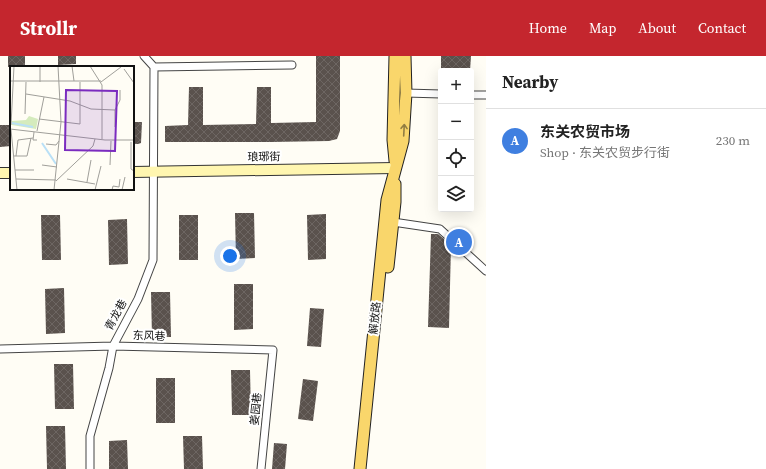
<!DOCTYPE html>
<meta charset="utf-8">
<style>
body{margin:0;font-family:"Source Serif 4","Noto Sans SC",serif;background:#f2f2f2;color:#222}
.controls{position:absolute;right:12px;top:12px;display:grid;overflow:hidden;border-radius:4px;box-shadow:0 4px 16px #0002}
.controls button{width:36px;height:36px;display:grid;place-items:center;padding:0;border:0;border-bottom:1px solid #e0e0e0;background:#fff;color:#222;font:20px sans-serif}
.you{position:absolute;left:230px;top:200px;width:14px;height:14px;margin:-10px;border:3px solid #fff;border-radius:50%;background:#1a73e8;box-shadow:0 0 0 6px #1a73e833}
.badge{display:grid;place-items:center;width:26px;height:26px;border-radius:50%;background:#c4262e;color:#fff;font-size:13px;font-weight:700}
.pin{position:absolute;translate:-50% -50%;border:2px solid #fff;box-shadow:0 1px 4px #0006}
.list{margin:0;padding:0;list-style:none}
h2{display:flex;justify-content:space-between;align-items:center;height:52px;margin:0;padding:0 16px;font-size:17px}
h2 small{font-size:13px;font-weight:400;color:#767676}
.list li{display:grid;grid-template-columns:26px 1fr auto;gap:12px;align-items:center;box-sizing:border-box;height:64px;padding:0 16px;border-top:1px solid #e0e0e0}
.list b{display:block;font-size:15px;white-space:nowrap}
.list p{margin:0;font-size:13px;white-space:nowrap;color:#767676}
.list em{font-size:13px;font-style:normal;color:#767676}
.icon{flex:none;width:22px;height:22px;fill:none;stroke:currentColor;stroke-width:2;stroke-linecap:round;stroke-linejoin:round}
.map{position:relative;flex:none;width:486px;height:413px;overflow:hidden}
header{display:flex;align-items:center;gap:24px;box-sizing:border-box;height:56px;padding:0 20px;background:#c4262e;color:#fff}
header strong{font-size:19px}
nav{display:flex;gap:22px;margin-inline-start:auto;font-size:14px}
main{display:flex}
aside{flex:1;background:#fff}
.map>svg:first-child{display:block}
.building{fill:url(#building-cross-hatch)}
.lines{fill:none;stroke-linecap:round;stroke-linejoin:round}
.street-casing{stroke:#444;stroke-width:9}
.secondary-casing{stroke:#333;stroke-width:12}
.primary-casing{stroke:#222;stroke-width:13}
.street{stroke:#fff;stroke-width:7}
.secondary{stroke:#fff6b0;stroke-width:10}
.primary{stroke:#f9d66b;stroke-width:11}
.oneway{stroke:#917d42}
.labels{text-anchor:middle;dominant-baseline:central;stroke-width:4;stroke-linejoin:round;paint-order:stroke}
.street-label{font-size:11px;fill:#111;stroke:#fff}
.inset-river{fill:none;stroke:#b9e0f7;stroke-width:2}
.inset-road{fill:none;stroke:#a09f9a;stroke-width:1}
.view{fill:#7b2cbf;fill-opacity:0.15;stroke:#7b2cbf;stroke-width:2}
.inset-edge{fill:none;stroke:#111;stroke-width:2}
</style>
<header>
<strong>Strollr</strong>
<nav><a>Home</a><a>Map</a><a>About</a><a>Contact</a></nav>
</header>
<main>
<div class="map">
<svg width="486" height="413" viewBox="0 0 486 413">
<defs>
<pattern id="building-cross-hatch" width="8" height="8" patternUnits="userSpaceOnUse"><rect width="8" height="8" fill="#5a524d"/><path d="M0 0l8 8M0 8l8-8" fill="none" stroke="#6d6662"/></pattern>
</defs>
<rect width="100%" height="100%" fill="#fffdf5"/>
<path class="building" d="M8,0H25V11H8Z
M58,0H76V8L58,9Z
M316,0H340V75L337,83L329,85L271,86H165V70L188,69L189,31H203V69L256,68L257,31H271V67L316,66Z
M441,0H471L470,15H441Z
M133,66H142L141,87L138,88H133Z
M0,69H11V90L0,91Z
M235,157H254L255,202L236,203Z
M326,158V203L308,204L307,159Z
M41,159H60L61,204H42Z
M179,159H198V204H179Z
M127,163L128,208L109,209L108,164Z
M431,178H438L451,189L449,272L428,271Z
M234,228H253V273L234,274Z
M64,232L65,277L46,278L45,233Z
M151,236H170L171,281H152Z
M310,252L324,253L321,291L307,290Z
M54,308H73L74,353H55Z
M231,314H250L251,359H232Z
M156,322H175V367H156Z
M303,323L318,325L313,365L298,363Z
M46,370H65L66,413H47Z
M183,380H202L203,413H184Z
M127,384L128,413H109V385Z
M274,387L287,388L285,413H272Z"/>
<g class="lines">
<g class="street-casing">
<path id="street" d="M144,0L154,11L292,9
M406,37L441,38
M471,39H486
M393,166L440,173L486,215
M0,293L113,290L273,294L261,413
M90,413V380L109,312L113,290L138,243L153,204L154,11"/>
</g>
<g class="secondary-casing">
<path id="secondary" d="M133,116L395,112
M0,117H11"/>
</g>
<g class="primary-casing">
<path id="primary" d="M395,105L393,84L395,0
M388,211L395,146V128
M360,413L387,144L403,85L406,37L405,0"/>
</g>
<use href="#street" class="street"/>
<use href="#secondary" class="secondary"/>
<use href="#primary" class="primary"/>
</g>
<defs><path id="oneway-shaft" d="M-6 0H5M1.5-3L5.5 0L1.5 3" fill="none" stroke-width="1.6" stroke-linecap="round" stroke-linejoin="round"/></defs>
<use class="oneway" href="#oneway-shaft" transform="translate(404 74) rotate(-87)"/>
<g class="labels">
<g class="street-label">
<text transform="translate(264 101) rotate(-1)">琅琊街</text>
<text transform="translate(116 259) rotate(-62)">青龙巷</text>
<text transform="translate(375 262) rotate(-84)">解放路</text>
<text transform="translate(149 280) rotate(2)">东风巷</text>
<text transform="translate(256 353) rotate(-84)">姜园巷</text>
</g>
</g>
<g transform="translate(10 10)">
<rect width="124" height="124" fill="#fffdf5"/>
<path d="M19,50L28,53L26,63L2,59V55L16,54Z" fill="#d5ebbd"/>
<path class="inset-river" d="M2,57L23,61M32,77L46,98"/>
<path class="inset-road" d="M62,0L64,15M80,0L92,19V73M114,3L124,17M0,15H91M30,16V0M91,16L111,1M16,28L60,35L81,43L105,44M15,48L16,16M29,53L70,58V16M1,59L4,0M105,61V44L110,34V24M0,63L95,74H124M1,64L7,124M27,65L34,31M24,66L23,74H27M121,76V103L124,105M36,78L46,79L49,75M4,90H17L21,72M6,90L8,74L23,72M32,99L47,101M100,99L101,75M5,104H24M6,113L46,114M57,113L85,118M46,115L83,80L85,73M77,116L81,94M44,124L51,56L48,0M85,124L91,100M102,124L103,120L109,121L110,113M112,124L115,111"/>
<path class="view" d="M56,24L107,25L105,85L55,84Z"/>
<rect width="124" height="124" class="inset-edge"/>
</g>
</svg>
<div class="controls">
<button>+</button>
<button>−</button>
<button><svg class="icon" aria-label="locate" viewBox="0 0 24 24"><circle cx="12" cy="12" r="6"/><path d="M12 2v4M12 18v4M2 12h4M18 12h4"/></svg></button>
<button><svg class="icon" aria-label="layers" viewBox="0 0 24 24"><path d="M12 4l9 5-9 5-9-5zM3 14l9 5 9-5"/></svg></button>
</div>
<div class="you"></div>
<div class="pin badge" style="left:459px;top:186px;background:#3f7fe0">A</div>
</div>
<aside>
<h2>Nearby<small></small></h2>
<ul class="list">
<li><span class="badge" style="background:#3f7fe0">A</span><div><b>东关农贸市场</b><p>Shop · 东关农贸步行街</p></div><em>230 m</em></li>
</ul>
</aside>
</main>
